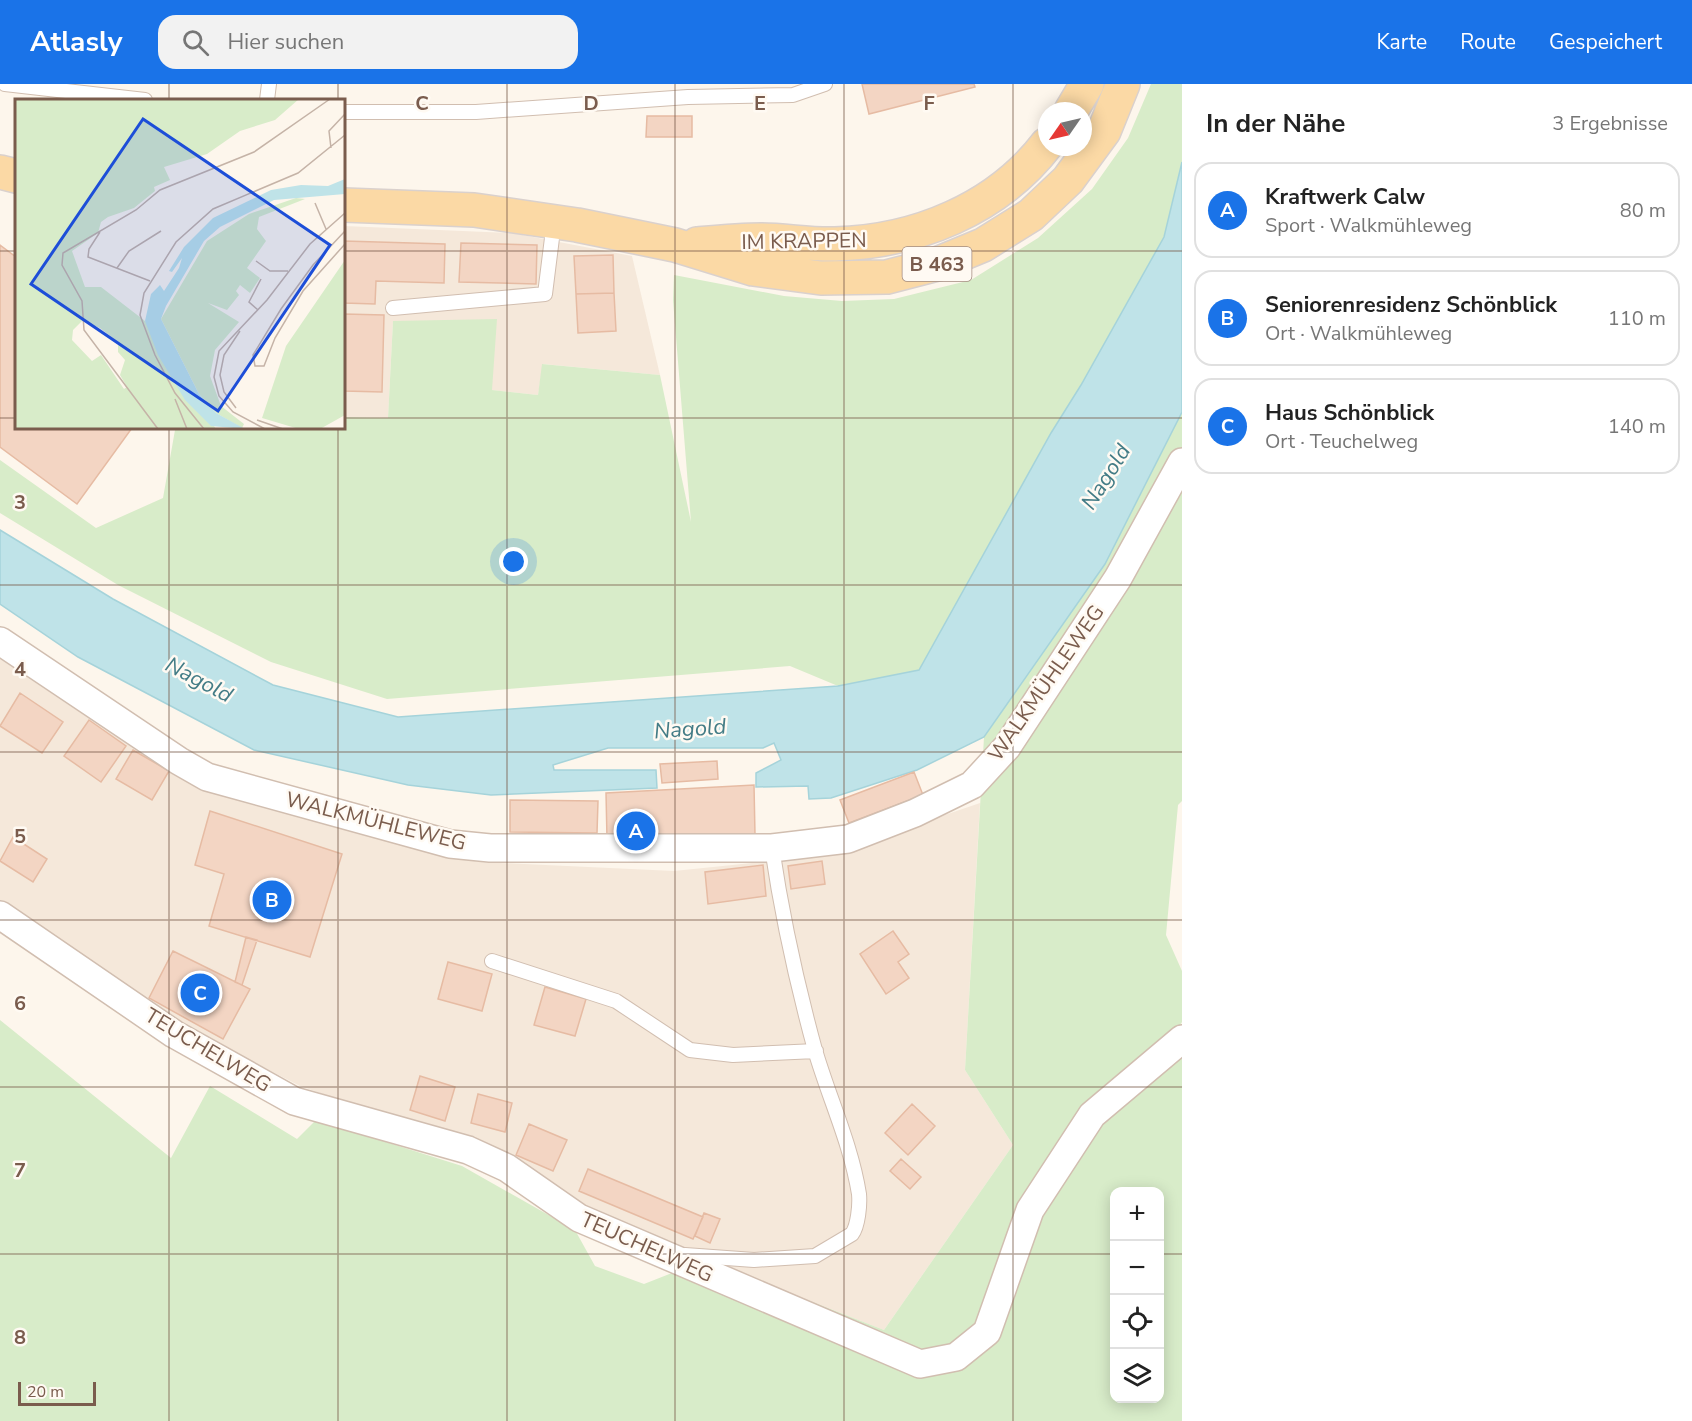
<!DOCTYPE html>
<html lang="de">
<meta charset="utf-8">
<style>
body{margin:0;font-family:"Nunito Sans",sans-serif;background:#f2f2f2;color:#222}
.controls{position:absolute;right:18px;bottom:18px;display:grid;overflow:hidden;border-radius:12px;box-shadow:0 3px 15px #0003}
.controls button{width:54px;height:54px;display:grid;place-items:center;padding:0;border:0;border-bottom:2px solid #e0e0e0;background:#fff;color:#222;font:30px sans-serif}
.compass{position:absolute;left:1038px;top:18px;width:54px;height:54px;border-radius:50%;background:#fff;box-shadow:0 3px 15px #0003;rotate:236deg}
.scale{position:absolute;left:18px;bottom:15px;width:78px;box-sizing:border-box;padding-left:6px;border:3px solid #7a5c4d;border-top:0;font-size:16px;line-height:21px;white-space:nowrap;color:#7a5c4d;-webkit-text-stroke:4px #fffaf3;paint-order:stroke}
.you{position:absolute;left:514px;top:478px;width:21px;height:21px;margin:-15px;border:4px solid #fff;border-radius:50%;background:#1a73e8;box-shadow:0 0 0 9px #1a73e833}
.badge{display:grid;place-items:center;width:39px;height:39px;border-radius:50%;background:#1a73e8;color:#fff;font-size:20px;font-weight:700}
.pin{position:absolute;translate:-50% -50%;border:3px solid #fff;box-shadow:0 2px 6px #0006}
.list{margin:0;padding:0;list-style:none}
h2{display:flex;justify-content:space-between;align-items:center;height:78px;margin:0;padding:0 24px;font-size:26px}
h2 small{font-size:20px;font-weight:400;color:#767676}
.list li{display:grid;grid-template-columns:39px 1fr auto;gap:18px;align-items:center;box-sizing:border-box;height:96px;margin:0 12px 12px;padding:0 12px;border:2px solid #e0e0e0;border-radius:18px}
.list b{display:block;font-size:22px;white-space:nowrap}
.list p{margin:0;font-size:20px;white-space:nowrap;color:#767676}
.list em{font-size:20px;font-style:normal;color:#767676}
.icon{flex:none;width:33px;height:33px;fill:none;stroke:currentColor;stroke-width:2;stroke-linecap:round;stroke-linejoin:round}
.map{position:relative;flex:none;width:1182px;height:1337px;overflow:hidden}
header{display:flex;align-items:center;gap:36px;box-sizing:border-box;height:84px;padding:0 30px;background:#1a73e8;color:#fff}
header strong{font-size:28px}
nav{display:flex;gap:33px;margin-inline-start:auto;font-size:21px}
.search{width:420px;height:54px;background:#f2f2f2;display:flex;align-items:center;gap:15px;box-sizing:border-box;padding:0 21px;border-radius:18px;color:#767676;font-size:22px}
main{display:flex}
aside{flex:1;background:#fff}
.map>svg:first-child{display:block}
.residential{fill:#f5e8da}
.green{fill:#d8ecc9;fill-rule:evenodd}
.water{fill:#bfe3e8;stroke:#a5d3da;stroke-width:1.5}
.building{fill:#f3d5c3;stroke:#e6bba3;stroke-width:1.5}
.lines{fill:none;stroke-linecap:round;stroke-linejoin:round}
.lane-casing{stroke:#d1beb0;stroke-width:16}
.street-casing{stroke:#d1beb0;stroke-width:30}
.primary-casing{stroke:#dad1cd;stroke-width:36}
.lane{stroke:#fff;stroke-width:14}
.street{stroke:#fff;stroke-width:27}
.primary{stroke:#fbd9a5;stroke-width:33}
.grid{fill:none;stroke:#7a5c4d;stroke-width:1.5;stroke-opacity:0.55}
.labels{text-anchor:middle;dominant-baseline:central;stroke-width:5;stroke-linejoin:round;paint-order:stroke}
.shield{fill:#fffaf3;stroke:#a28b7f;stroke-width:1.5}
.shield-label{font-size:20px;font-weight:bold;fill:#7a5c4d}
.street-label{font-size:21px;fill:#7a5c4d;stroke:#fffaf3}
.water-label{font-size:22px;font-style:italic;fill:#437c86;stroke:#fffaf3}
.inset-road{fill:none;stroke:#c5b3a7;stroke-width:1.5}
.view{fill:#1d4ed8;fill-opacity:0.15;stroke:#1d4ed8;stroke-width:3}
.inset-edge{fill:none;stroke:#7a5c4d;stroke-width:3}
.grid-label{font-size:20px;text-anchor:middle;font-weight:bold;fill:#7a5c4d;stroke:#fffaf3;stroke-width:5;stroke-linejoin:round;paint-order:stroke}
</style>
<header>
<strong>Atlasly</strong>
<div class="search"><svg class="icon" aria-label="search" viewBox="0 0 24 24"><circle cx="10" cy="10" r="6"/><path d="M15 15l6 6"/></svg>Hier suchen</div>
<nav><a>Karte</a><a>Route</a><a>Gespeichert</a></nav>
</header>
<main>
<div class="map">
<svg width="1182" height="1337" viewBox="0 0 1182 1337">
<rect width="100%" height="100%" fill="#fdf6ec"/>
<path class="residential" d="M344,142L512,149L632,172L660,291L543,280L538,311L491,306L393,237L388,334L344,333Z
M0,574L179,691L202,701L366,752L479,778L674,787L828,771L980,719L965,986L1013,1061L884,1246L580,1127L481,1064L300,1002L168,934L0,821Z"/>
<path class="green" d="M1151,0H1182V78L1164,153L1081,301L1051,349L920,586L838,602L790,582L387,615L271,578L118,501L0,429V376L96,444L163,414L175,346L188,344H344V333L388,334L393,237L497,235L492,306L538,311L542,280L660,291L691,438L673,216L674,191L784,212L842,217L894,215L971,196L1038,154L1092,105L1128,54Z
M1182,328V717L1178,721L1166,851L1182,887V938L1180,941L1182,945V1337H0V936L171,1074L210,1002L297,1055L316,1036L462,1082L575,1146L595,1182L644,1200L705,1176L884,1246L1013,1061L965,986L984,653L1105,480ZM1114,1108H1160V1314H1114Z"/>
<path class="water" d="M1182,78V328L1105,480L984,653L917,686L831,714L809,715L808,702L756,703V689L781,676L774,659L763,664H608L553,681L554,686H656L657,704L491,711L408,701L254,666L78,573L0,520V446L113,515L273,601L398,633L838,602L919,586L1051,349L1081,301L1164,153Z"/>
<path class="building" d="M862,0H974L975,3L869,30Z
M647,32H692V53H646Z
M344,157L445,160L444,199L376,197L375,220L344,219Z
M461,159L537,161L536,200L459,198Z
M0,161L16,173V344H132L77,420L0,363Z
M613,171L614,209L576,210L574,172Z
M614,209L616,247L578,249L576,210Z
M344,230L384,231L382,308L344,307Z
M20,609L63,638L42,669L0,642Z
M89,636L126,662L101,698L64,672Z
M133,666L169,687L152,716L116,695Z
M717,677L718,695L662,699L660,680Z
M914,688L923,711L849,739L840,716Z
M754,701L755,751L607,755L606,709Z
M510,716L598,717L597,749L510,748Z
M210,727L342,770L310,873L209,842L224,790L195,781Z
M13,753L47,775L33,798L0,777Z
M822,777L825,800L791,805L788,782Z
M763,781L766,812L708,820L705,788Z
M893,847L909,870L898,878L909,894L886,910L860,870Z
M246,853L257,856L242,901L235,898Z
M173,867L250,905L223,955L149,914Z
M448,878L492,890L482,927L438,915Z
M545,903L586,915L575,952L534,941Z
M420,992L455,1003L445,1037L410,1026Z
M478,1010L512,1019L505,1048L471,1039Z
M912,1020L935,1042L908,1071L885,1049Z
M529,1040L567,1056L553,1087L516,1071Z
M901,1075L921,1093L910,1105L890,1087Z
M588,1085L703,1133L693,1155L579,1107Z
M704,1129L720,1135L710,1159L695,1152Z"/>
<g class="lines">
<g class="lane-casing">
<path id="lane" d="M5,0L145,16
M267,16L269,0
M344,28H476L688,13L793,11L825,0
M393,224L545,210L554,138
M492,877L616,917L690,966L733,971L816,967
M685,1171L754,1176L815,1172L852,1150C858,1142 860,1121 859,1110C851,1060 829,1014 815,966C797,900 782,832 772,764"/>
</g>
<g class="street-casing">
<path id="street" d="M0,557L179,677L207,693L450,760L490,764H772L848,755L915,729L972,701L1007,663L1118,494L1182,378
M0,831L174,950L294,1017L468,1066L507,1084L579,1134L920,1280L956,1273L987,1248L1030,1126L1092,1031L1182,955"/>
</g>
<g class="primary-casing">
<path id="primary" d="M1071,27L1087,0
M0,88L16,92
M344,121L474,126L577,141L675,161L753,185L821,194L887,193L937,180L983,161L1031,131L1068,96L1104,47L1123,0
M697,160C719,158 740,156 761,156C786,156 810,161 835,160C916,158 997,125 1047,60"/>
</g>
<use href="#lane" class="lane"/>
<use href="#street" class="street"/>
<use href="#primary" class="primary"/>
</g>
<path class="grid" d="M169,0V16M338,0V16M507,0V1337M675,0V1337M844,0V1337M1013,0V1337M0,167H16M344,167H1182M0,334H16M344,334H1182M169,344V1337M338,344V1337M0,501H1182M0,668H1182M0,836H1182M0,1003H1182M0,1170H1114M1160,1170H1182"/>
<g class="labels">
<rect class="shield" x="902.5" y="163" width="69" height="34" rx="4.5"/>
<g class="shield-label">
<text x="937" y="180">B 463</text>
</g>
<g class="street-label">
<text transform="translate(804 157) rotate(-1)">IM KRAPPEN</text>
<text transform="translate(1046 599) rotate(-55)">WALKMÜHLEWEG</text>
<text transform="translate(376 737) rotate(14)">WALKMÜHLEWEG</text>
<text transform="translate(208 966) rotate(31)">TEUCHELWEG</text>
<text transform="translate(647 1163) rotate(24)">TEUCHELWEG</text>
</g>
<g class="water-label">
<text transform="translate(1106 393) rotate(-58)">Nagold</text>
<text transform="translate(199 596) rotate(28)">Nagold</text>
<text transform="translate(690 645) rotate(-4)">Nagold</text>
</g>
</g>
<g transform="translate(15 15)">
<rect width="330" height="330" fill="#fdf6ec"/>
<path d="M0,0H284L260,21L225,32L192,55L149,68L155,81L139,88L140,92L119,109L93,118L86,123L83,134L57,152L70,188H86L130,222L201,330H0ZM67,222L85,229L103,243V253L110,261L105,276L112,288L109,290L86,256L77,262L57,241L58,231ZM281,99L290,100L244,118L242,130L251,142L232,169L245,179L235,194L225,186L221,192L224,196L212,211L193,204L224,223L200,251L195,277L206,307L229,325L227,329L201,314L184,295L146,220L192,142L234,115ZM330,161V316L305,330H284L247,319L271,247Z" fill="#d8ecc9" fill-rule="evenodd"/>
<path d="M330,80V95L259,101L205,128L189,142L151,207L146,220L184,295L201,314L230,330L196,327L170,301L143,256L130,222L136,195L145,186L149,192L164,169L167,159L157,173L154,172L169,148L198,119L256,91L286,86L313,87Z" fill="#bfe3e8"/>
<path class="inset-road" d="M316,49L314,32L330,15M300,104L311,130M330,132L298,166L266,210L238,256L240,267H249L260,239L288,192L330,145M85,133L74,150L73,158L135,182M241,162L255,172H273M102,169L114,152L146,132M243,211L234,203L246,180M160,300L172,330M221,309L209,293L205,276L209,256L225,232M242,321L268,330M143,330L69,231L67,202L47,166L48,154L121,111L145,91L239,53L315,0M189,330L160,294L140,256L125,216L129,194L161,143L198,110L283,74L330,36M250,330L218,313L204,297L199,278L204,252L252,201L295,145L330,114"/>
<path class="view" d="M128,20L315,146L203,312L16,185Z"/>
<rect width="330" height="330" class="inset-edge"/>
</g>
<g class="grid-label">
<text x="422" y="26">C</text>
<text x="591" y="26">D</text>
<text x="760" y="26">E</text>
<text x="929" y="26">F</text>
<text x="20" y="425">3</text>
<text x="20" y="592">4</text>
<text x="20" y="759">5</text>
<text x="20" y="926">6</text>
<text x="20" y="1093">7</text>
<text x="20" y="1260">8</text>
</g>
</svg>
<div class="controls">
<button>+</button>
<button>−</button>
<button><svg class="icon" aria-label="locate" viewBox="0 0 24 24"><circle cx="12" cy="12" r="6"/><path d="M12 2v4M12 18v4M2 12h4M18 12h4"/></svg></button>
<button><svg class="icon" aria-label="layers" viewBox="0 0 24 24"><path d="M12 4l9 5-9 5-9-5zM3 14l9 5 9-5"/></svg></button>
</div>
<svg class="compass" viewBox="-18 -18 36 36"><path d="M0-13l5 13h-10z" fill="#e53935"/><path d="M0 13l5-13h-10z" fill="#767676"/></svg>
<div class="scale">20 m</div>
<div class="you"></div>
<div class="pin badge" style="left:636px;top:747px">A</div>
<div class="pin badge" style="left:272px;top:816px">B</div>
<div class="pin badge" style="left:200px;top:909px">C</div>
</div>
<aside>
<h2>In der Nähe<small>3 Ergebnisse</small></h2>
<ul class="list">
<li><span class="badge">A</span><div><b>Kraftwerk Calw</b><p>Sport · Walkmühleweg</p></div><em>80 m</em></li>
<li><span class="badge">B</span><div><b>Seniorenresidenz Schönblick</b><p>Ort · Walkmühleweg</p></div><em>110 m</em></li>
<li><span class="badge">C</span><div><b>Haus Schönblick</b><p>Ort · Teuchelweg</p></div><em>140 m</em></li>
</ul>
</aside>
</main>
